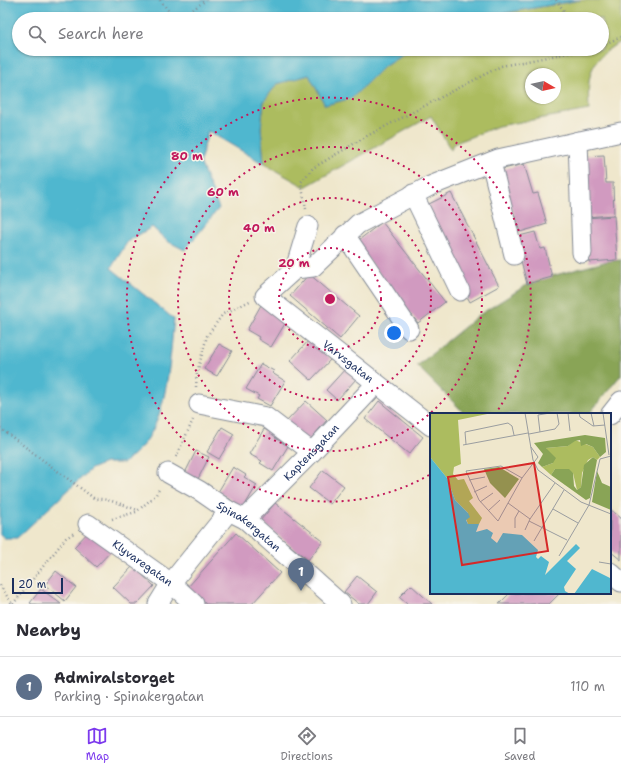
<!DOCTYPE html>
<meta charset="utf-8">
<style>
body{margin:0;font-family:"Shantell Sans",sans-serif;background:#f7f7f7;color:#2b2b33}
.compass{position:absolute;left:525px;top:68px;width:36px;height:36px;border-radius:50%;background:#fff;box-shadow:0 1px 3px #0004;rotate:99deg}
.scale{position:absolute;left:12px;bottom:10px;width:51px;box-sizing:border-box;padding-left:4px;border:2px solid #1b2f5e;border-top:0;font-size:11px;line-height:14px;white-space:nowrap;color:#1b2f5e;-webkit-text-stroke:3px #f7f3e8;paint-order:stroke}
.you{position:absolute;left:394px;top:333px;width:14px;height:14px;margin:-10px;border:3px solid #fff;border-radius:50%;background:#1a73e8;box-shadow:0 0 0 6px #1a73e833}
.badge{display:grid;place-items:center;width:26px;height:26px;border-radius:50%;background:#7c3aed;color:#fff;font-size:13px;font-weight:700}
.pin{position:absolute;translate:-50% -33px;filter:drop-shadow(0 1px 2px #0008)}
.pin::after{content:'';position:absolute;top:21px;width:14px;height:12px;background:inherit;clip-path:polygon(0 0,100% 0,50% 100%)}
.list{margin:0;padding:0;list-style:none}
h2{display:flex;justify-content:space-between;align-items:center;height:52px;margin:0;padding:0 16px;font-size:17px}
h2 small{font-size:13px;font-weight:400;color:#7c7c81}
.list li{display:grid;grid-template-columns:26px 1fr auto;gap:12px;align-items:center;box-sizing:border-box;height:60px;padding:0 16px;border-top:1px solid #e1e1e2}
.list b{display:block;font-size:15px;white-space:nowrap}
.list p{margin:0;font-size:13px;white-space:nowrap;color:#7c7c81}
.list em{font-size:13px;font-style:normal;color:#7c7c81}
.icon{flex:none;width:22px;height:22px;fill:none;stroke:currentColor;stroke-width:2;stroke-linecap:round;stroke-linejoin:round}
.map{position:relative;flex:none;width:621px;height:604px;overflow:hidden}
.search{position:absolute;background:#fff;box-shadow:0 1px 3px #0004;left:12px;right:12px;top:12px;height:44px;display:flex;align-items:center;gap:10px;box-sizing:border-box;padding:0 14px;border-radius:22px;color:#7c7c81;font-size:15px}
.sheet{height:112px;background:#fff}
nav{display:flex;justify-content:space-around;align-items:center;box-sizing:border-box;height:56px;border-top:1px solid #e1e1e2;background:#fff;font-size:11px;color:#7c7c81}
nav a{display:grid;justify-items:center;gap:2px}
nav .on{color:#7c3aed}
.map>svg:first-child{display:block}
.green{fill:#acbc5f;stroke:#64765e;fill-rule:evenodd}
.forest{fill:#89a456;stroke:#526a5a}
.water{fill:#50b7cf;stroke:#367396}
.building{fill:#d19ac0}
.lines{fill:none;stroke-linecap:round;stroke-linejoin:round}
.minor-casing{stroke:#858b95;stroke-width:21}
.path{stroke:#858b95;stroke-width:2.5;stroke-dasharray:1 3;stroke-linecap:butt}
.minor{stroke:#fff;stroke-width:19}
.ring{fill:none;stroke:#c2185b;stroke-width:2;stroke-dasharray:2 4}
.labels{text-anchor:middle;dominant-baseline:central;stroke-width:3;stroke-linejoin:round;paint-order:stroke}
.street-label{font-size:11px;fill:#1b2f5e;stroke:#f7f3e8}
.inset-road{fill:none;stroke:#9a9da0;stroke-width:1}
.view{fill:#d62828;fill-opacity:0.15;stroke:#d62828;stroke-width:2}
.inset-edge{fill:none;stroke:#1b2f5e;stroke-width:2}
.centre{fill:#c2185b;stroke:#f7f3e8;stroke-width:2}
.ring-label{font-size:12px;text-anchor:middle;font-weight:bold;fill:#c2185b;stroke:#f7f3e8;stroke-width:3;stroke-linejoin:round;paint-order:stroke}
</style>
<div class="map">
<svg width="621" height="604" viewBox="0 0 621 604">
<rect width="100%" height="100%" fill="#f7f3e8"/>
<filter id="ink" filterUnits="userSpaceOnUse"><feTurbulence type="fractalNoise" baseFrequency=".025" numOctaves="2"/><feDisplacementMap in="SourceGraphic" scale="8" xChannelSelector="R" yChannelSelector="G"/><feConvolveMatrix kernelMatrix="1 2 1 2 8 2 1 2 1" color-interpolation-filters="sRGB"/></filter>
<filter id="wash" filterUnits="userSpaceOnUse"><feTurbulence type="fractalNoise" baseFrequency=".012" numOctaves="4" result="noise"/><feDisplacementMap in="SourceGraphic" scale="16" xChannelSelector="R" yChannelSelector="G"/><feGaussianBlur stdDeviation="0.9" result="paint"/><feColorMatrix in="noise" values="0 0 0 0 0 0 0 0 0 0 0 0 0 0 0 0 0 1.4 0 .05"/><feComposite in="paint" operator="in"/></filter>
<g filter="url(#wash)">
<rect width="100%" height="100%" fill="#efe7cc"/>
<path class="green" d="M580,0H621V42C616,44 612,47 608,50C586,67 588,85 589,110L498,126L453,144L451,150L431,116L305,187L264,164L261,128L264,101L277,84L309,75L325,105L352,98L385,65L410,49H602V19H471ZM531,74H555V98H531Z"/>
<path class="forest" d="M621,260V375L589,414H465L417,366L479,315L533,281L608,261Z"/>
<path class="water" d="M0,0H580L471,19H19V49H410L385,65L352,98L325,105L309,75L277,84L264,101L261,128L264,164L208,131L200,162L219,208L185,250L167,241L152,227L128,241L111,268L174,319C170,357 168,413 144,444C138,451 130,457 124,463H105L91,469L17,538H4L0,534Z"/>
<g id="blocks">
<path class="building" d="M604,155L606,183H613L614,215L586,217L581,156Z
M524,164L533,194L538,193L547,224L520,232L499,170Z
M451,193L499,286L470,302L421,208Z
M614,216L617,260L589,262L585,218Z
M382,222L445,302L418,323L355,243Z
M535,232L540,249L545,248L552,277L527,284L515,237Z
M309,274L359,316L340,339L290,296Z
M261,305L286,322L271,347L258,339L259,337L247,330Z
M310,339L331,359L311,380L290,361Z
M219,344L232,351L217,376L204,369Z
M261,364L274,371L272,373L285,381L270,406L257,399L259,396L246,389Z
M346,368L357,378L337,400L326,390Z
M306,401L327,420L308,442L286,422Z
M379,401L423,437L409,454L365,419Z
M222,427L234,434L219,459L207,452Z
M264,429L277,436L275,438L288,446L273,471L260,463L262,461L249,454Z
M196,451L209,457L196,483L183,477Z
M233,467L246,475L244,477L257,485L242,510L230,502L231,500L218,492Z
M323,470L344,486L330,504L309,488Z
M275,503L323,541L308,560L260,521Z
M610,509L621,518V560L610,551Z
M94,526L116,546L96,567L74,547Z
M236,533L280,573L252,604H206L187,588Z
M133,566L154,586L137,604H131L113,587Z
M56,571L76,587L65,601L45,585Z
M357,576L377,592L368,604H359L344,592Z
M411,585L432,604H407L399,597Z
M41,589L61,604H32L30,603Z
M510,593H560L549,604H499Z"/>
</g>
</g>
<g filter="url(#ink)">
<use href="#blocks" fill-opacity="0" stroke="#858b95" stroke-width="1"/>
<g class="lines">
<g class="minor-casing">
<g id="minor">
<path d="M578,141L582,253"/>
<path d="M491,162L514,255"/>
<path d="M413,194L460,291"/>
<path id="s1" d="M308,226L295,269L265,296L431,426"/>
<path d="M345,235L409,329"/>
<path d="M295,269L313,267L358,224L430,186L498,159L621,132"/>
<path d="M199,404L266,417L312,452"/>
<path d="M610,415L621,401"/>
<path id="s2" d="M168,473L200,491L229,511L245,519L341,604"/>
<path id="s3" d="M245,519L312,452L376,384"/>
<path id="s4" d="M88,524L171,583L194,604"/>
<path d="M610,572L621,582"/>
<path d="M158,604L171,583L229,511"/>
</g>
</g>
<path class="path" d="M160,0L175,19
M556,0L570,19
M180,19L206,0
M602,45L621,37
M306,209L301,182L313,168L367,136L501,66L589,49
M196,387L197,373L207,336L223,314L250,301
M0,428L95,499C110,498 124,506 138,510
M176,457L193,420
M112,519L136,512L155,496L160,488
M0,585L12,604
M13,604L66,538L74,533"/>
<use href="#minor" class="minor"/>
</g>
</g>
<g class="ring">
<circle cx="330" cy="299" r="51"/>
<circle cx="330" cy="299" r="101"/>
<circle cx="330" cy="299" r="152"/>
<path d="M429 475A202 202 0 1 1 496 413"/>
</g>
<g class="labels">
<g class="street-label">
<text stroke="none"><textPath href="#s1" startOffset="191">Varvsgatan</textPath></text>
<text stroke="none"><textPath href="#s3" startOffset="94">Kaptensgatan</textPath></text>
<text stroke="none"><textPath href="#s2" startOffset="97">Spinakergatan</textPath></text>
<text stroke="none"><textPath href="#s4" startOffset="67">Klyvaregatan</textPath></text>
</g>
</g>
<g transform="translate(430 413)">
<rect width="181" height="181" fill="#efe7cc"/>
<path d="M1,0H62L28,7L31,51L24,54L23,61L28,67L34,66L43,85L39,88L52,105L49,111H38L36,106L38,100L25,87L17,65L0,44ZM145,27L163,34L170,44L167,47L163,44L158,47L152,60L151,74L147,77L143,60L125,56L121,62L112,54L123,50L116,35L138,33Z" fill="#acbc5f"/>
<path d="M155,22L175,25L176,39L170,44L163,34L156,31L151,33L150,27L145,28L138,33L116,35L126,45L123,50L112,54L108,50L113,41L104,30ZM163,44L167,47L160,85L156,87L121,62L125,56H139L143,60L144,73L147,77L151,74L154,52ZM69,54L89,66L75,85L60,70L54,56ZM167,58L172,70L181,74V97L162,89Z" fill="#89a456"/>
<path d="M0,44L17,65L25,87L38,100L40,104L36,107L38,111H49L46,119L57,116L63,120L61,125L67,130L73,120L92,122L108,137L106,144L108,146L111,143L119,149L115,162L146,131L150,135L137,148L146,156L134,174L135,178L140,181H0ZM162,156L180,165L181,181H144Z" fill="#50b7cf"/>
<path class="inset-road" d="M95,0L103,47L108,57L151,89L181,101M138,0L140,18M149,0L150,4L163,13L175,12M161,0L164,13M173,0L179,42M110,19L108,2L120,0M99,21L125,16L129,11L127,0M36,31L35,19L78,10L82,13L84,22M33,32L98,20M92,65L71,53L36,58L49,87L68,108L92,65L108,44L101,34M39,67L55,64M44,79L57,73M50,89L63,80M78,90L100,106M123,96L148,110M58,98L70,87M99,108L137,127M85,115V105L89,98M95,117L100,106L125,70M104,128L134,77M129,143L159,92L170,46L181,43M169,149L181,151"/>
<path class="view" d="M104,50L118,138L32,152L18,64Z"/>
<rect width="181" height="181" class="inset-edge"/>
</g>
<circle cx="330" cy="299" r="6" class="centre"/>
<g class="ring-label">
<text x="187" y="160">80 m</text>
<text x="223" y="196">60 m</text>
<text x="259" y="232">40 m</text>
<text x="294" y="267">20 m</text>
</g>
</svg>
<svg class="compass" viewBox="-18 -18 36 36"><path d="M0-13l5 13h-10z" fill="#e53935"/><path d="M0 13l5-13h-10z" fill="#7c7c81"/></svg>
<div class="scale">20 m</div>
<div class="you"></div>
<div class="pin badge" style="left:301px;top:591px;background:#5c6f8a">1</div>
<div class="search"><svg class="icon" aria-label="search" viewBox="0 0 24 24"><circle cx="10" cy="10" r="6"/><path d="M15 15l6 6"/></svg>Search here</div>
</div>
<section class="sheet">
<h2>Nearby<small></small></h2>
<ul class="list">
<li><span class="badge" style="background:#5c6f8a">1</span><div><b>Admiralstorget</b><p>Parking · Spinakergatan</p></div><em>110 m</em></li>
</ul>
</section>
<nav>
<a class="on"><svg class="icon" aria-label="map" viewBox="0 0 24 24"><path d="M3 6l6-2 6 2 6-2v14l-6 2-6-2-6 2zM9 4v14M15 6v14"/></svg>Map</a>
<a><svg class="icon" aria-label="directions" viewBox="0 0 24 24"><path d="M12 3l9 9-9 9-9-9zM9 14v-3h6M13 9l2 2-2 2"/></svg>Directions</a>
<a><svg class="icon" aria-label="saved" viewBox="0 0 24 24"><path d="M7 4h10v16l-5-4-5 4z"/></svg>Saved</a>
</nav>
